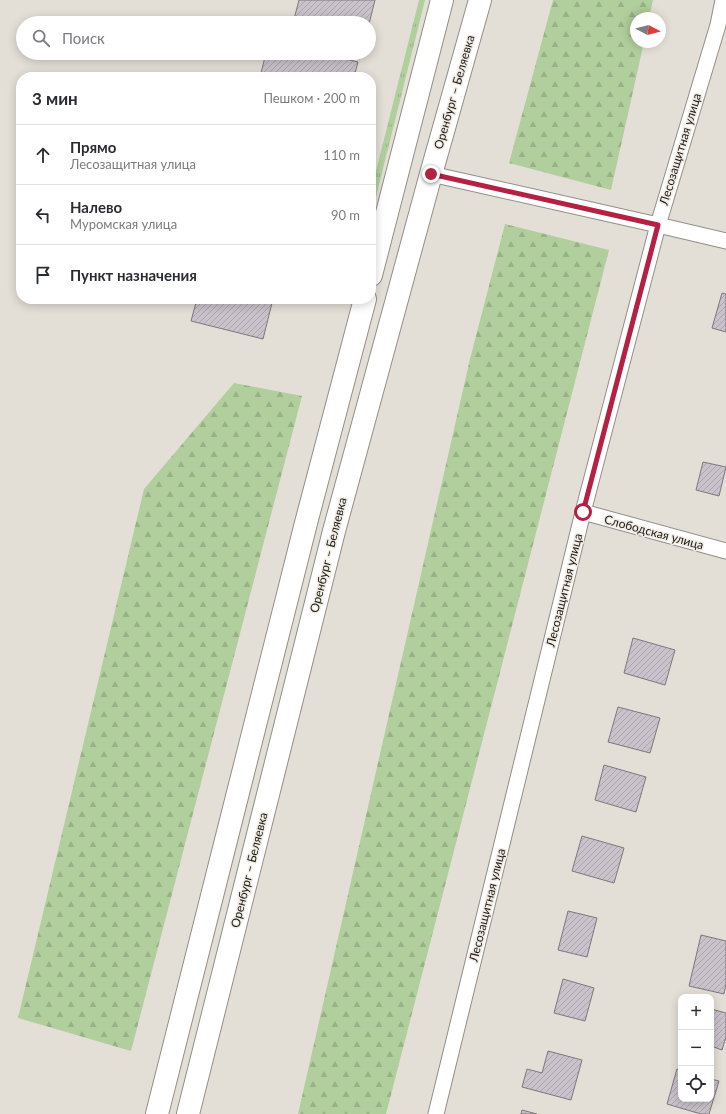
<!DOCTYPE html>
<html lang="ru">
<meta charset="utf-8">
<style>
body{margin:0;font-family:Lato,sans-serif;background:#f7f7f7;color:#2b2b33}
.controls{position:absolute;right:12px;bottom:12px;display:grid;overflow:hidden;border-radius:8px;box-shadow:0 2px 10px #0003}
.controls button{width:36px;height:36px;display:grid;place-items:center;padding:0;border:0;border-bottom:1px solid #e1e1e2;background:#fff;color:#2b2b33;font:20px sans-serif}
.compass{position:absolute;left:630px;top:12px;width:36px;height:36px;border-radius:50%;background:#fff;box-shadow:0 2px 10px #0003;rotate:97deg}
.stop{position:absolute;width:12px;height:12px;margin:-9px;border:3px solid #b42142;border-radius:50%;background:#fff}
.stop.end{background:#b42142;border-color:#fff;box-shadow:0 1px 4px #0008}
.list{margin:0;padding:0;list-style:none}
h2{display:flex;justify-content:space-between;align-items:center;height:52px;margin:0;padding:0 16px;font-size:17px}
h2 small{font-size:13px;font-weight:400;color:#7c7c81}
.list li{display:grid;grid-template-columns:26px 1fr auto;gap:12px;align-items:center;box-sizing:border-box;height:60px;padding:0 16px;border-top:1px solid #e1e1e2}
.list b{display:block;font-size:15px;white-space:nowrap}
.list p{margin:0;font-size:13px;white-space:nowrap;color:#7c7c81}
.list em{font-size:13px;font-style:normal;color:#7c7c81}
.icon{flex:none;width:22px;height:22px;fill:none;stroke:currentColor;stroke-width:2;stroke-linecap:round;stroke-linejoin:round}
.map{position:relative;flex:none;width:726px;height:1114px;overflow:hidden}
.search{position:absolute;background:#fff;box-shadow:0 2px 10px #0003;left:16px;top:16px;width:360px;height:44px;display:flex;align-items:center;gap:10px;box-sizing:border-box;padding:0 14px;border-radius:22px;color:#7c7c81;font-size:15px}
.panel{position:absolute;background:#fff;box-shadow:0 2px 10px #0003;left:16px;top:72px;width:360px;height:232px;border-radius:16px}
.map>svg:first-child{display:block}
.grass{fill:url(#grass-tufts)}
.forest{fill:url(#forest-firs)}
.building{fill:url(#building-hatch);stroke:#7e777e}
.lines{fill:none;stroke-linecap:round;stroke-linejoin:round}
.street-casing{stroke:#938f87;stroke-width:17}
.secondary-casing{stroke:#938f87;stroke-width:24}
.street{stroke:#fff;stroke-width:15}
.secondary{stroke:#fff;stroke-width:22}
.route{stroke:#b42142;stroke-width:5}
.labels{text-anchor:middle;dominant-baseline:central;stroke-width:3;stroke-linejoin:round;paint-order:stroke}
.street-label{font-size:12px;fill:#1c1a17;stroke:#f0ebe3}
</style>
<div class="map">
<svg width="726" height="1114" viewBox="0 0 726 1114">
<defs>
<pattern id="grass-tufts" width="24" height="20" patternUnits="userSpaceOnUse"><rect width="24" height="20" fill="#b1cf9c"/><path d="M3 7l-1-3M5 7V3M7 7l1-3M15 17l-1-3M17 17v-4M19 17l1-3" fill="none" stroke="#98b186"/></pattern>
<pattern id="forest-firs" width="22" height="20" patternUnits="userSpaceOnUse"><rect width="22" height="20" fill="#b1cf9c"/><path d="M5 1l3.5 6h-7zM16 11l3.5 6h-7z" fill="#98b186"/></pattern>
<pattern id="building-hatch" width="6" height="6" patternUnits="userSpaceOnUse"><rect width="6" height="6" fill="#cac2ca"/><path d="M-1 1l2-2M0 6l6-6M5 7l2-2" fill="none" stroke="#ada6ad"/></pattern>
</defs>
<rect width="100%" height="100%" fill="#e3ded6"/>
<path class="grass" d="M419,0H425L371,217V191Z"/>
<path class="forest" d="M553,0H653L649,18H636V42H644L611,190L509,163Z
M505,224L609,250L386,1114H298L470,359Z
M234,383L302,396L131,1051L18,1018L144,489Z"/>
<path class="building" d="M299,0H375L369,24L293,23Z
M266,53H322L358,62L354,77H260Z
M336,53H361L360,59Z
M722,293L726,294V332L712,328Z
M197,299H273L263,339L191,321Z
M703,462L726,467L719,496L696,490Z
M633,638L675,650L665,685L624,673Z
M618,707L660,718L650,753L608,742Z
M604,765L646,777L636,812L595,800Z
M582,836L624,848L614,883L572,871Z
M568,911L597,918L587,957L558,950Z
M701,935L726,941V984L724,994L689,986Z
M563,979L594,988L585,1021L554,1013Z
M711,1009L726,1013V1037L722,1050L711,1046Z
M548,1051L582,1060L571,1100L522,1087L527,1069L542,1073Z
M677,1069L681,1071V1099H711V1079L719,1081L709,1114H701L667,1104Z
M522,1110L537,1114H521Z"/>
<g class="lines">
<g class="street-casing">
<path id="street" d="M431,174L658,225L726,241
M583,512L726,551
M436,1114L583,512L658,225L718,25L723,0"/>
</g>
<g class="secondary-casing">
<path id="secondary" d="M371,275L442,0
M157,1114L306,523L365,299
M188,1114L334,531L431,174L480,0"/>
</g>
<use href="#street" class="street"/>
<use href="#secondary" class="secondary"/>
</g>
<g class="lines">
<path class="route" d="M431,174L658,225L583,512"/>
</g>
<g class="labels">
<g class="street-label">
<text transform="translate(454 92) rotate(-74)">Оренбург – Беляевка</text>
<text transform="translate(680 149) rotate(-73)">Лесозащитная улица</text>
<text transform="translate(654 532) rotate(15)">Слободская улица</text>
<text transform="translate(328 555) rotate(-76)">Оренбург – Беляевка</text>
<text transform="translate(564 590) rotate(-76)">Лесозащитная улица</text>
<text transform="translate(249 870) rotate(-76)">Оренбург – Беляевка</text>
<text transform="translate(487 905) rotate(-76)">Лесозащитная улица</text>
</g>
</g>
</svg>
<div class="controls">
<button>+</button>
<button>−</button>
<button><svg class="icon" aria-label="locate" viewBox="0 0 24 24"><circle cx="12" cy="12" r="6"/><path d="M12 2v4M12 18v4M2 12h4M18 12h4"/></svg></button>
</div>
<svg class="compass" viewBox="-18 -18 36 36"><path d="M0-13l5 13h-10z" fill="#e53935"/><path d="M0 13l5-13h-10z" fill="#7c7c81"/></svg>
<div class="stop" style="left:583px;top:512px"></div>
<div class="stop end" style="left:431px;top:174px"></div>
<div class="search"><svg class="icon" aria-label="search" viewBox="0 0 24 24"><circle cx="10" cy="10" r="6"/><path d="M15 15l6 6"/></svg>Поиск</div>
<section class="panel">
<h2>3 мин<small>Пешком · 200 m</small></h2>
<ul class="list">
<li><svg class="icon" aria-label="ahead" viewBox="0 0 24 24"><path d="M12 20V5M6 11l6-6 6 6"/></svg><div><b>Прямо</b><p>Лесозащитная улица</p></div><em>110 m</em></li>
<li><svg class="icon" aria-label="left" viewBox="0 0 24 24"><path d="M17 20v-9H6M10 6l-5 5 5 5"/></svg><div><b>Налево</b><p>Муромская улица</p></div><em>90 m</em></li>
<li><svg class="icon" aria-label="arrive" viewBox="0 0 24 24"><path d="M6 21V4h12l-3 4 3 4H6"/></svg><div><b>Пункт назначения</b></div></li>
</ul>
</section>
</div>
